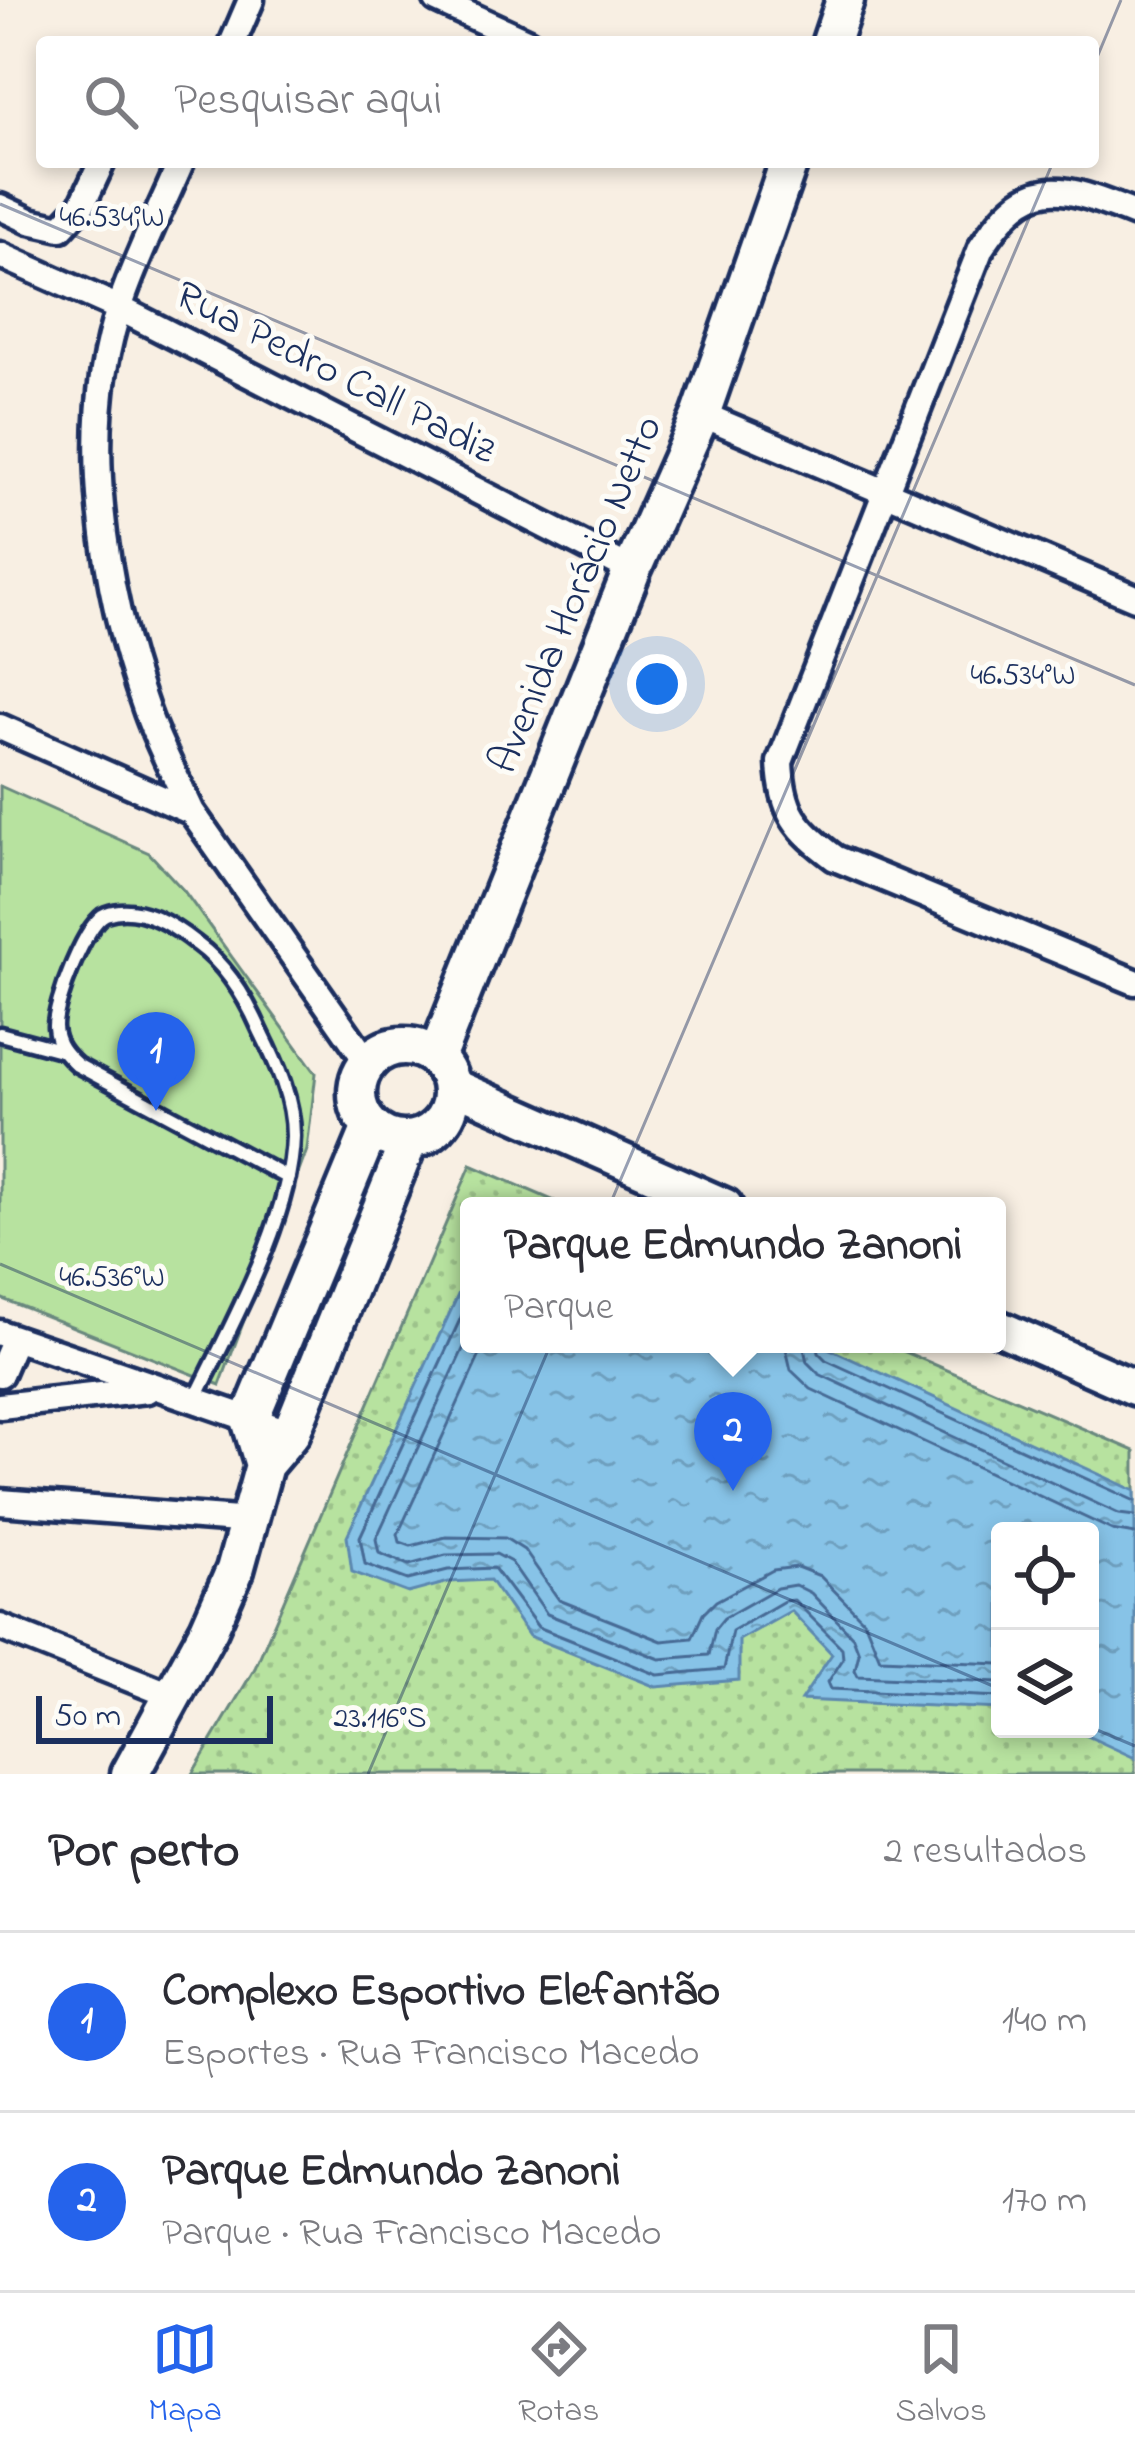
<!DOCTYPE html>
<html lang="pt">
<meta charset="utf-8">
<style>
body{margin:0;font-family:"Indie Flower",sans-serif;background:#f7f7f7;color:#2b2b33}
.controls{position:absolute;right:36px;bottom:36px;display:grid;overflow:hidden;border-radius:12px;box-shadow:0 6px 18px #0003}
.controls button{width:108px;height:108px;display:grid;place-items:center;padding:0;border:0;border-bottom:3px solid #e1e1e2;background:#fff;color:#2b2b33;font:60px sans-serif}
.scale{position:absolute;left:36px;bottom:30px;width:237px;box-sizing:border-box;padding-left:12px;border:6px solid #1b2f5e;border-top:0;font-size:33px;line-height:42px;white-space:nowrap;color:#1b2f5e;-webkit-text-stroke:9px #fdfcf7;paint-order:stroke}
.you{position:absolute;left:657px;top:684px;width:42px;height:42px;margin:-30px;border:9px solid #fff;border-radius:50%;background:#1a73e8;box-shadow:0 0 0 18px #1a73e833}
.badge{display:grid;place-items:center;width:78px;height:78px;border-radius:50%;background:#2563eb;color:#fff;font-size:39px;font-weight:700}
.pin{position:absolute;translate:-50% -99px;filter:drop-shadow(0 3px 6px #0008)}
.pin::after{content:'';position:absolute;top:63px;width:42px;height:36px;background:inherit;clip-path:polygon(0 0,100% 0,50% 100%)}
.popup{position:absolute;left:460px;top:1197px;width:546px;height:156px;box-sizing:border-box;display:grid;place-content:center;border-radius:12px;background:#fff;filter:drop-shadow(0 3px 9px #0005);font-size:39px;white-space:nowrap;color:#7c7c81}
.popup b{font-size:45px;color:#2b2b33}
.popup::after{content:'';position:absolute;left:50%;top:100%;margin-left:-24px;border:24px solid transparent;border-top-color:#fff}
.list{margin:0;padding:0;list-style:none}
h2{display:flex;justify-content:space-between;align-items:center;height:156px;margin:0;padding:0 48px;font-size:51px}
h2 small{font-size:39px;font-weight:400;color:#7c7c81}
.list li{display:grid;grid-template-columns:78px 1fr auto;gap:36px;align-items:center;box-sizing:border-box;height:180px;padding:0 48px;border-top:3px solid #e1e1e2}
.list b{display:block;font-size:45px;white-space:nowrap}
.list p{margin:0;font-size:39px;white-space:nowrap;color:#7c7c81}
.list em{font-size:39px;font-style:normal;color:#7c7c81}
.icon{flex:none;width:66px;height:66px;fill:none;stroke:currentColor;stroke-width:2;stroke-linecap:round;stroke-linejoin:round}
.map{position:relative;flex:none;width:1135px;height:1774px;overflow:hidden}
.search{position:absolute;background:#fff;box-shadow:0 6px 18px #0003;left:36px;right:36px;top:36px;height:132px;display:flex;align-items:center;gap:30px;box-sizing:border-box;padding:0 42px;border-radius:12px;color:#7c7c81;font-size:45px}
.sheet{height:516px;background:#fff}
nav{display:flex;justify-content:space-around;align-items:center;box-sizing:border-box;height:168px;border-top:3px solid #e1e1e2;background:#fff;font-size:33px;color:#7c7c81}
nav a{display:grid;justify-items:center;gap:6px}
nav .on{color:#2563eb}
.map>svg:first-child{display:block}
.grass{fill:url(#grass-dots);stroke:#69887e;stroke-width:3;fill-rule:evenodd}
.pitch{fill:#b7e29f;stroke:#69887e;stroke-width:3}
.water{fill:url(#water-ripples);stroke:#5c88b0;stroke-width:3}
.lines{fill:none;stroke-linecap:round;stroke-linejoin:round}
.shore{stroke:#466a95;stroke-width:3}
.service-casing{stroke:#1b2f5e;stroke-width:21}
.minor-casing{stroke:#1b2f5e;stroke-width:33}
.tertiary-casing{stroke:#1b2f5e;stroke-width:42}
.secondary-casing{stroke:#1b2f5e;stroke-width:45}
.service{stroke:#fdfcf7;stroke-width:12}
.minor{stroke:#fdfcf7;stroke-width:24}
.tertiary{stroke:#fdfcf7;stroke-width:33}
.secondary{stroke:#fdfcf7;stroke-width:36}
.ticks{fill:none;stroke:#1b2f5e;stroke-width:3;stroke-opacity:0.45}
.labels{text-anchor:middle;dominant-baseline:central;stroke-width:10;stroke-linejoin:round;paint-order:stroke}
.street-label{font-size:42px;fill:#1b2f5e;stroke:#fdfcf7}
.ticks-label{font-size:30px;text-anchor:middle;fill:#1b2f5e;stroke:#fdfcf7;stroke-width:10;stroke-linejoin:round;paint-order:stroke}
</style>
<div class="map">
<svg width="1135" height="1774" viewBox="0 0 1135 1774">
<defs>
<pattern id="grass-dots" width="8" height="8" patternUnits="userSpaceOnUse" patternTransform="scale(3)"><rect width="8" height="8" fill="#b7e29f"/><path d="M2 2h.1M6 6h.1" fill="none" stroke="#9dc28b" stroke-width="1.8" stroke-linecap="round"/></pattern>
<pattern id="water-ripples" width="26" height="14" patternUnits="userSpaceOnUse" patternTransform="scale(3)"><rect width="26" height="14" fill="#87c3e7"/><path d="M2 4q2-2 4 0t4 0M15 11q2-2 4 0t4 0" fill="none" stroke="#6e9fbe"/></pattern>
</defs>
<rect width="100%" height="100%" fill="#f8efe3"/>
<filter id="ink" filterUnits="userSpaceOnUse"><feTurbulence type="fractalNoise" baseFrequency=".00833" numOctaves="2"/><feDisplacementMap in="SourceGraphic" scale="24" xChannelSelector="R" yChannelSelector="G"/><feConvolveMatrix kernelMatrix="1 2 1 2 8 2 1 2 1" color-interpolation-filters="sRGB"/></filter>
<g filter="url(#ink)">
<path class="grass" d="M471,1165L566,1206H469V1344H887L1135,1451V1774H192L255,1668ZM1000,1531H1090V1729H1000Z"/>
<path class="pitch" d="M0,786L149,853L184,891L316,1073L307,1150L220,1385L0,1298Z"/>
<path class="water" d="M469,1271V1344H819L1135,1491V1758L1072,1729H1090V1531H1000V1709L801,1700L832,1654L791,1611L739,1640V1680L656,1687L529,1636L490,1580L449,1582L408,1593L352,1572L347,1536Z"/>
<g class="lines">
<path class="shore" d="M469,1300L360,1537L365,1564L408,1580L448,1570L494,1568L538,1627L658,1675L724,1669L732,1631L784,1601L794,1600L842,1648L843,1659L828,1682L831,1689L1000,1697
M469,1336L376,1539L379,1553L409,1565L446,1555L496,1554L511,1562L547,1614L660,1659L709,1655L715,1629L724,1618L777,1588L795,1585L811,1593L853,1637L859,1653L855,1670L858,1676L1000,1682
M485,1344L398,1534L400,1542L411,1546L446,1537L505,1538L524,1550L559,1600L662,1641L692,1638L703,1614L716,1601L773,1570L797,1567L820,1576L865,1622L880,1659L1000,1664
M785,1344L791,1370L811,1389L1112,1530L1135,1534
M803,1344L807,1362L819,1374L1119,1514L1135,1516
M818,1344L819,1353L826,1360L1135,1501"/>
<g class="service-casing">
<path id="service" d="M0,1034L60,1050
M195,1400C231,1325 291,1219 293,1136C293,1099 277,1064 261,1032C247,1000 226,965 197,944C173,925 138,902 106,914C86,921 54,1005 55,1027C56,1044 65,1054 77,1065L288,1178"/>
</g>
<g class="minor-casing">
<path id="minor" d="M437,0L528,42
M233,42L251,0
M181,162C161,209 136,257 120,306C77,428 104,592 147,712C159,746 177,779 192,812
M0,207L30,221L61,228L82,205L102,162
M1135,214C1059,184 1030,172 981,248L780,762C782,812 796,829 835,858L1135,982
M0,255L119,308L632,570
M701,414L1135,598
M0,727L192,812L368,1063
M0,1333L291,1433
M0,1374L15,1339
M0,1406L147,1390
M0,1502L251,1521
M0,1627L173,1696"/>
</g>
<g class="tertiary-casing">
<path id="tertiary" d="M451,1085L725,1206
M997,1327L1135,1388"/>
</g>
<g class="secondary-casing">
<path id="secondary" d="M831,42L845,0
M357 1093a47 47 0 1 1 94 0a47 47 0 1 1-94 0Z
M436,1058L632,570L701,414L789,162
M264,1465L250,1419L371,1127
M130,1774L209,1629L235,1570L264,1465L291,1433L409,1140"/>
</g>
<use href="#service" class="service"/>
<use href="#minor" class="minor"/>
<use href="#tertiary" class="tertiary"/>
<use href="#secondary" class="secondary"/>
</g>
</g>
<path class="ticks" d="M1093,67L1121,0M0,204L1135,685M0,1264L1000,1689M1090,1727L1135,1746M368,1774L1053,162"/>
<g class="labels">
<g class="street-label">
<text transform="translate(335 374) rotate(27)">Rua Pedro Call Padiz</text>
<text transform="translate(577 595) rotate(-67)">Avenida Horácio Netto</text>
</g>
</g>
<g class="ticks-label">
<text x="112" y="226">46.534°W</text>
<text x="1023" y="684">46.534°W</text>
<text x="112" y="1286">46.536°W</text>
<text x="380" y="1727">23.116°S</text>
</g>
</svg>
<div class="controls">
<button><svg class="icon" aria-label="locate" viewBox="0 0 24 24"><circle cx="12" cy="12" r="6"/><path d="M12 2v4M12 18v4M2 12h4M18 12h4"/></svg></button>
<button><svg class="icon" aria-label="layers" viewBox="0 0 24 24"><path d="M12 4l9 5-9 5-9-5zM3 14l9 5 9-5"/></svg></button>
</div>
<div class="scale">50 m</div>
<div class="you"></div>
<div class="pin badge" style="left:156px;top:1111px">1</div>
<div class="pin badge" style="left:733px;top:1491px">2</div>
<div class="popup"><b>Parque Edmundo Zanoni</b>Parque</div>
<div class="search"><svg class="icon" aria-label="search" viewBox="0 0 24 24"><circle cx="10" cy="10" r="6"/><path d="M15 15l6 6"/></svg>Pesquisar aqui</div>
</div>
<section class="sheet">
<h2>Por perto<small>2 resultados</small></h2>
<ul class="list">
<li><span class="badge">1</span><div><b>Complexo Esportivo Elefantão</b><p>Esportes · Rua Francisco Macedo</p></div><em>140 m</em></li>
<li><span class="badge">2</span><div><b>Parque Edmundo Zanoni</b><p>Parque · Rua Francisco Macedo</p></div><em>170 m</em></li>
</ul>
</section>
<nav>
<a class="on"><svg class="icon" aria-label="map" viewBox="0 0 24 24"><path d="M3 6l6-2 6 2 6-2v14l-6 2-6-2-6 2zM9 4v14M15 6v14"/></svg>Mapa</a>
<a><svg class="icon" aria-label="directions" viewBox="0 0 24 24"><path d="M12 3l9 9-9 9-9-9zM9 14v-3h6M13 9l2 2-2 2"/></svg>Rotas</a>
<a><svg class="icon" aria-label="saved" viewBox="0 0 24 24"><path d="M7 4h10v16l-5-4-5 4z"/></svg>Salvos</a>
</nav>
